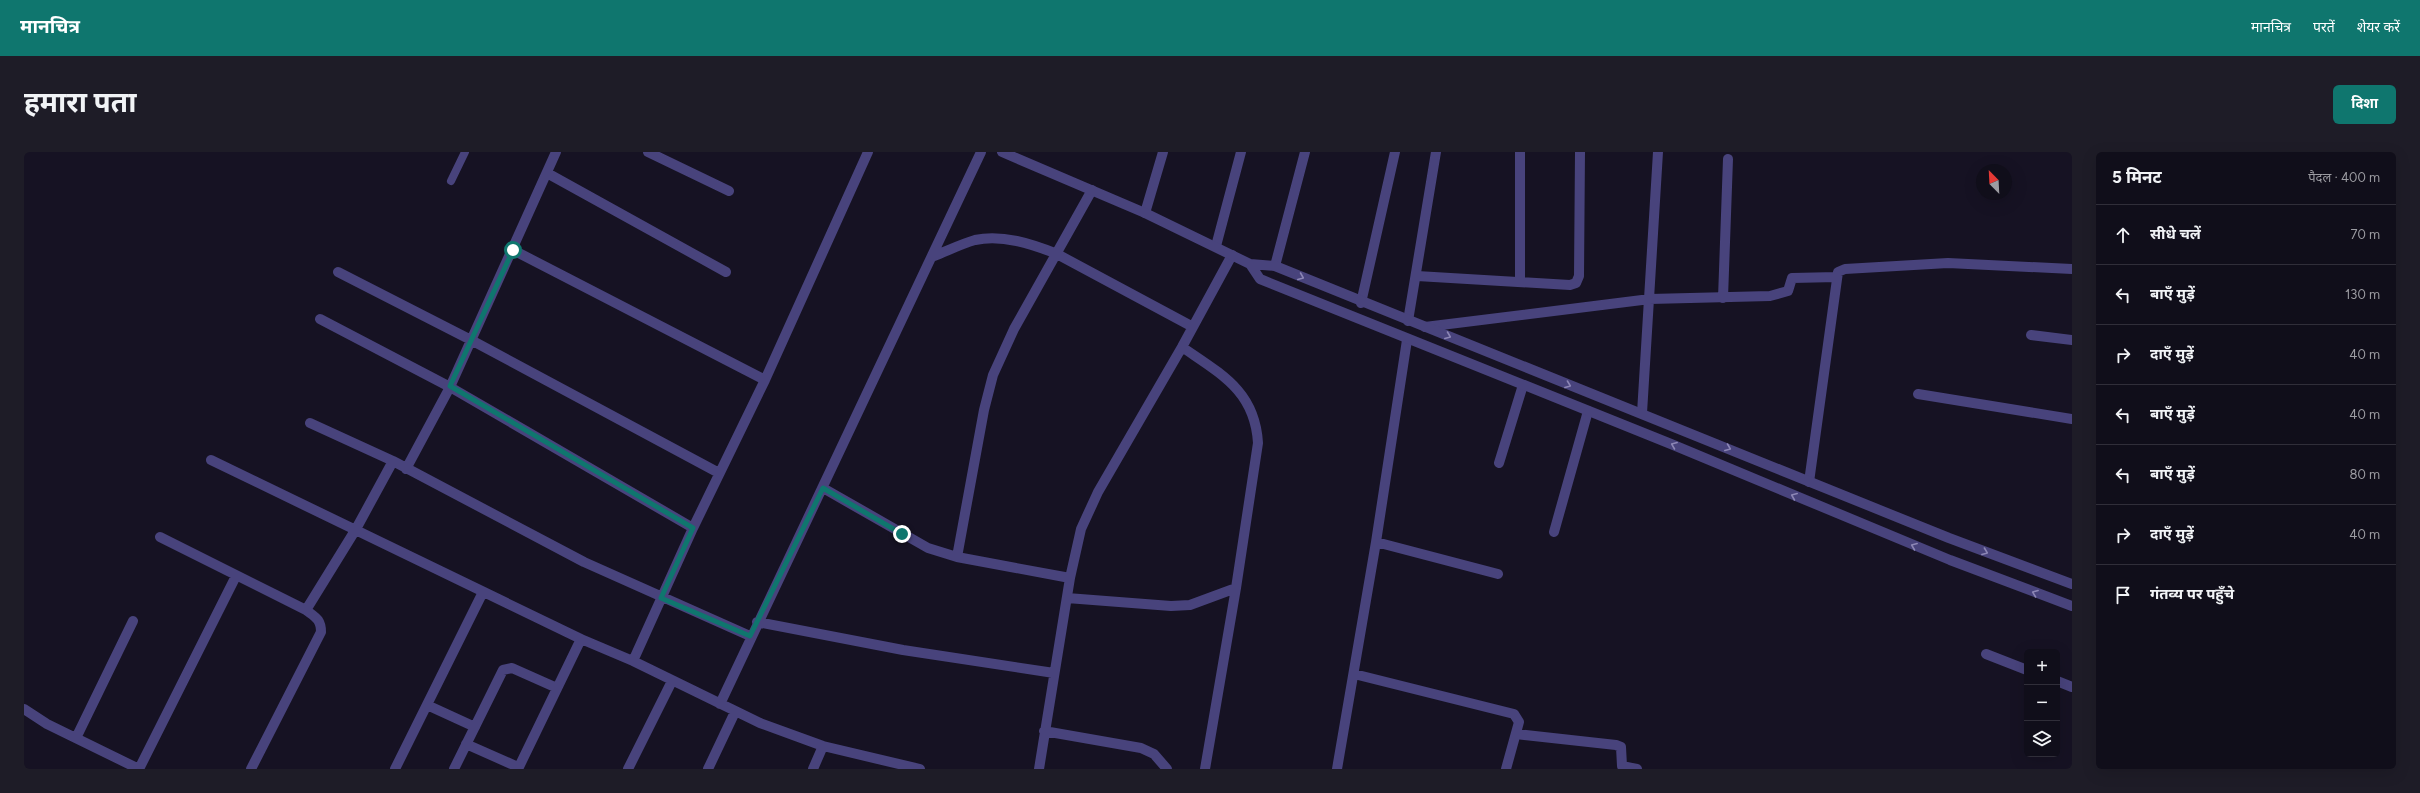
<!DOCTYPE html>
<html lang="hi">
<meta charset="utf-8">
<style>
body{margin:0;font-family:Figtree,"Noto Sans Devanagari",sans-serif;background:#1e1c27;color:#f1f3f6}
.controls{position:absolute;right:12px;bottom:12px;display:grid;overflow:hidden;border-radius:6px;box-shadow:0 4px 16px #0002}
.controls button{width:36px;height:36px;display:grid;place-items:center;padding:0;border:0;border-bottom:1px solid #302e39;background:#100e1a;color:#f1f3f6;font:20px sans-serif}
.compass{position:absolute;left:1952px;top:12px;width:36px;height:36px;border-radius:50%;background:#100e1a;box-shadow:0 4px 16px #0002;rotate:336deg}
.stop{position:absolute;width:12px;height:12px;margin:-9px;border:3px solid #0f766e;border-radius:50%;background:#fff}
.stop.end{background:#0f766e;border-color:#fff;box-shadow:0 1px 4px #0008}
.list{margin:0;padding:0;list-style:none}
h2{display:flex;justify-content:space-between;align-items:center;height:52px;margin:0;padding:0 16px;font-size:17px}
h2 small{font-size:13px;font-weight:400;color:#9c9ca2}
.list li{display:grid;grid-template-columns:26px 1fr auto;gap:12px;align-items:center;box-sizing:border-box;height:60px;padding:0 16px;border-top:1px solid #302e39}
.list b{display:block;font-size:15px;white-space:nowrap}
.list em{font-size:13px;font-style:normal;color:#9c9ca2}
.icon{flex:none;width:22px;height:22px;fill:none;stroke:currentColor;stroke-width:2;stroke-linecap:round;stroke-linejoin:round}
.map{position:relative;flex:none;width:2048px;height:617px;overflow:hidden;border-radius:6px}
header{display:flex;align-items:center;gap:24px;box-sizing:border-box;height:56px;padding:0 20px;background:#0f766e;color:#fff}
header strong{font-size:19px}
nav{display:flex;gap:22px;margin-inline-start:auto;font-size:14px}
.intro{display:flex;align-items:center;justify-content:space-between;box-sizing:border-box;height:96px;padding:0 24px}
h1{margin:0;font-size:28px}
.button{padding:10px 18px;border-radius:6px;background:#0f766e;color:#fff;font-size:14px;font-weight:700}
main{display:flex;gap:24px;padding:0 24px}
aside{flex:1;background:#100e1a;border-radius:6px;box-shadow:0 4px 16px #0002}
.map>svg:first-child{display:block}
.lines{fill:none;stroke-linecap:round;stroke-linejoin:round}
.service{stroke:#48437c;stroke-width:8}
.minor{stroke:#48437c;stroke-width:10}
.tertiary{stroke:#48437c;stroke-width:10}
.oneway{stroke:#8c86b5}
.route{stroke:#0f766e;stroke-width:5}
</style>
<header>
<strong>मानचित्र</strong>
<nav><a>मानचित्र</a><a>परतें</a><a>शेयर करें</a></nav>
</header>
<div class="intro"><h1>हमारा पता</h1><a class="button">दिशा</a></div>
<main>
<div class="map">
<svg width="2048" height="617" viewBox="0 0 2048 617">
<rect width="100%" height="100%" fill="#161223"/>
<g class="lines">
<path class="service" d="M427,29L441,0"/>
<path class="minor" d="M624,0L705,39
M1496,0V130
M523,21L702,120
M1121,61L1139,0
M1192,94L1217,0
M489,98L741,228
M910,104C923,99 937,92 951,88C978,82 1008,92 1033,102L1169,175
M1251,114L1281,0
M314,120L447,188L695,321
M1393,124L1546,133L1552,131L1555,124L1556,0
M1699,146L1704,7
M1337,151L1371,0
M296,167L426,235L669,376
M1384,169L1412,0
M1401,175L1626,147L1746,144L1764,139L1768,126L1813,125
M2007,183L2048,188
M1158,195C1197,222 1231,239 1234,291L1212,436L1181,617
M1894,242L2048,267
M1618,261L1634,0
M286,271L369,309L560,410L726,484
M187,308L557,487L609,509L736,571L799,594L896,617
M1475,311L1499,233
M382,317L426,235L532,0
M1785,330L1814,120L1821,117L1924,111L2048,117
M799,336L904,396L933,405L1046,426
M1530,380L1564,259
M136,385L282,458C291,465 297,467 297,480L227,617
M1352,390L1474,422
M933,405L960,258L969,223L990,177L1068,38
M1043,446L1147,454L1166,453L1212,436
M282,458L332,377L369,309
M733,470L879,498L1030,521
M1962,502L2003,518
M609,509L669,376L741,228L844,0
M1330,522L1490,562L1495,570L1482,617
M2033,529L2048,535
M696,552L957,0
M403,553L451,575
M0,557L23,572L115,617
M1020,579L1117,596L1130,602L1143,617
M1492,582L1592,593L1597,595L1598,614L1613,617
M52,586L109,469
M442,592L494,615
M115,617L212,424
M371,617L459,440
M430,617L479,518L488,516L533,536
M494,617L557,487
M604,617L648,529
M684,617L711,560
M789,617L799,594
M1015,617L1046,426L1057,377L1074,340L1158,195L1208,103
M1313,617L1352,390L1383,188"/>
<path class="tertiary" d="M978,0L1121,61L1226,112L1251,114L1925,386L2048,432
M1226,112L1236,127L1647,292L1926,408L2048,454"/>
</g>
<defs><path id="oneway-chevron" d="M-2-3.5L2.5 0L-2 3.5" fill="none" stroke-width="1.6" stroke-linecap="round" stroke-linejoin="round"/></defs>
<g class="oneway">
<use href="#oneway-chevron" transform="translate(1277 125) rotate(23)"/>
<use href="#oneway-chevron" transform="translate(1424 184) rotate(22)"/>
<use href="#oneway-chevron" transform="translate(1544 233) rotate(21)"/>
<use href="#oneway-chevron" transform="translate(1650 293) rotate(-158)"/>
<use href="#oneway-chevron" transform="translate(1704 296) rotate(22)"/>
<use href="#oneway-chevron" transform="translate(1770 344) rotate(-157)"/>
<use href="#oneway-chevron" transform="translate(1890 394) rotate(-158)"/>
<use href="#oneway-chevron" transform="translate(1961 400) rotate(21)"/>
<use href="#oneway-chevron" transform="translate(2011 441) rotate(-159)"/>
</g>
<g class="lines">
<path class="route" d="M489,98L426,234L669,376L637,446L726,484L799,336L878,382"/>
</g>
</svg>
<div class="controls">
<button>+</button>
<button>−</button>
<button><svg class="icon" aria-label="layers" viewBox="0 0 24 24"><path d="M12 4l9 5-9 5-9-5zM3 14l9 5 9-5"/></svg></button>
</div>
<svg class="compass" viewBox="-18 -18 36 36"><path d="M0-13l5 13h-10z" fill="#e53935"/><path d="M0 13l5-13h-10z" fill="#9c9ca2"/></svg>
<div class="stop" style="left:489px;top:98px"></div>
<div class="stop end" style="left:878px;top:382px"></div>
</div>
<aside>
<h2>5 मिनट<small>पैदल · 400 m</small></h2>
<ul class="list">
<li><svg class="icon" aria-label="ahead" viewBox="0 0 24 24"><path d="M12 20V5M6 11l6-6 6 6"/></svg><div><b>सीधे चलें</b></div><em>70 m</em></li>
<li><svg class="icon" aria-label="left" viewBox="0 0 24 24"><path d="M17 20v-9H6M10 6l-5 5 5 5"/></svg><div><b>बाएँ मुड़ें</b></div><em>130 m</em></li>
<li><svg class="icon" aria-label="right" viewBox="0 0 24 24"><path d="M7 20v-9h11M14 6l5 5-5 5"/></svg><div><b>दाएँ मुड़ें</b></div><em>40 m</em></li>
<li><svg class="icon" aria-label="left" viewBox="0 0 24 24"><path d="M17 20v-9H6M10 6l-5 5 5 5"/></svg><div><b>बाएँ मुड़ें</b></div><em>40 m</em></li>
<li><svg class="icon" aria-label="left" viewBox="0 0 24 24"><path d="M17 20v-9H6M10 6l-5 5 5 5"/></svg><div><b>बाएँ मुड़ें</b></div><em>80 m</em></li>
<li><svg class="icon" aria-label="right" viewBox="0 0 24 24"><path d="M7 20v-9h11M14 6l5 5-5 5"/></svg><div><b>दाएँ मुड़ें</b></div><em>40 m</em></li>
<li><svg class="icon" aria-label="arrive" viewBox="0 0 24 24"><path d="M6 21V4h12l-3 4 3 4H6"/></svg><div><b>गंतव्य पर पहुँचे</b></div></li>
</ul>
</aside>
</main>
